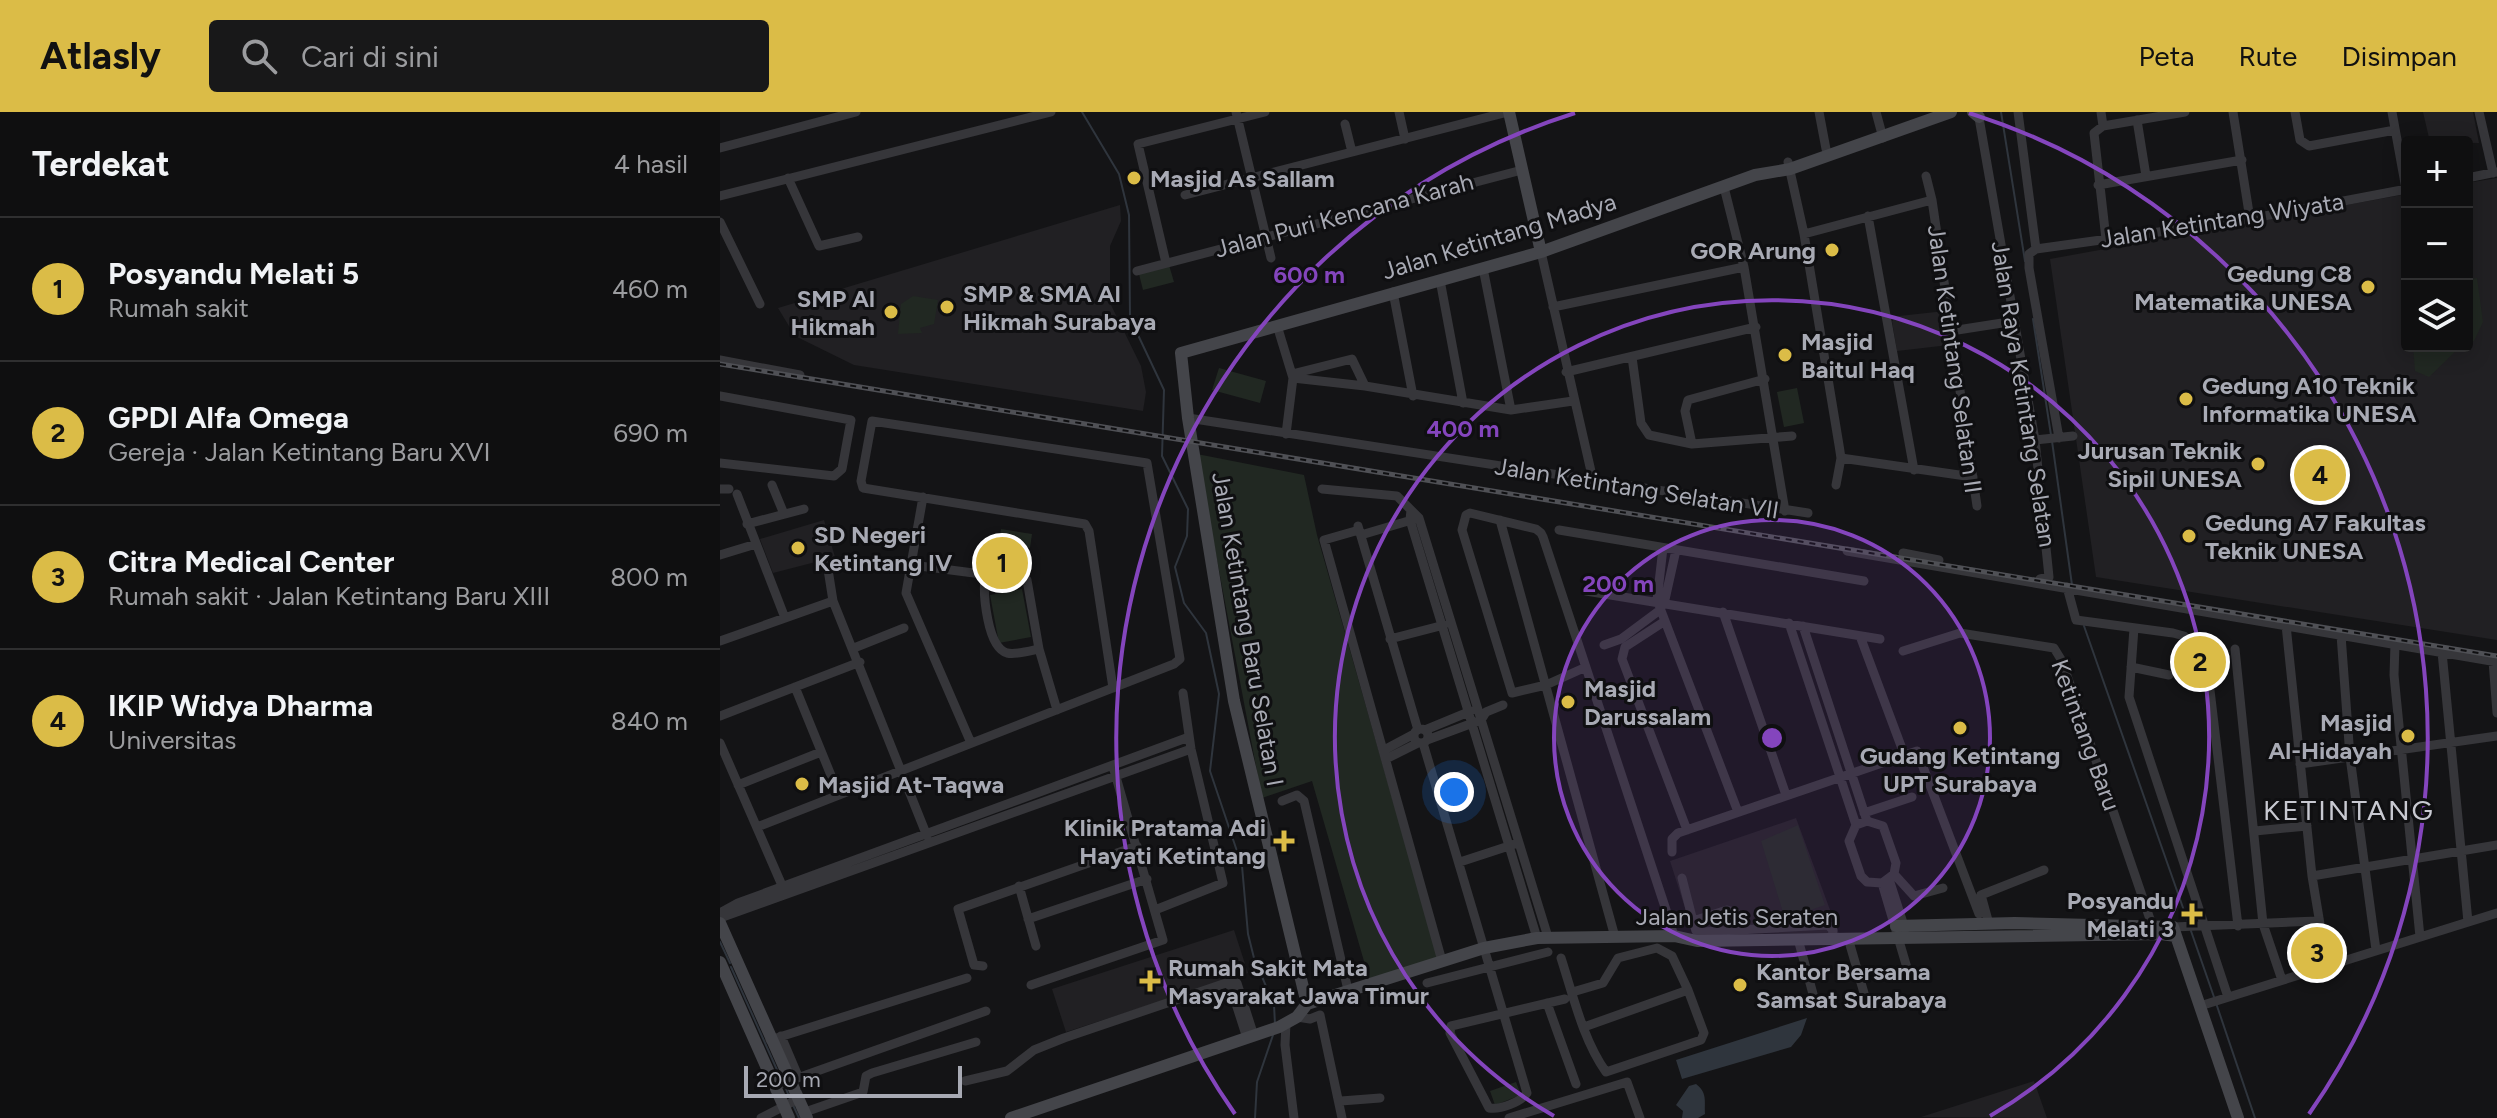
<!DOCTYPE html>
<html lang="id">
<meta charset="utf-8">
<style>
body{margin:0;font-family:Figtree,sans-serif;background:#181819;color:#f1f3f6}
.controls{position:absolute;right:24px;top:24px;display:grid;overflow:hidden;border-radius:8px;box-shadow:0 4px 20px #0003}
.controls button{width:72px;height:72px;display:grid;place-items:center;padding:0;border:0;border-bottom:2px solid #2f2f30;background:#0f0f10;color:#f1f3f6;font:40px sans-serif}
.scale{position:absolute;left:24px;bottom:20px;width:218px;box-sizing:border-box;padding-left:8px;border:4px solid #a8aab4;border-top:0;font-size:22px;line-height:28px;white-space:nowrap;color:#a8aab4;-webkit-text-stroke:6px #0f0f11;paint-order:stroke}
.you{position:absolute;left:734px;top:680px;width:28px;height:28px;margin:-20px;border:6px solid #fff;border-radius:50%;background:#1a73e8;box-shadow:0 0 0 12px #1a73e833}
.badge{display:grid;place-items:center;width:52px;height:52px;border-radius:50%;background:#dbbc47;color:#111;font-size:26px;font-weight:700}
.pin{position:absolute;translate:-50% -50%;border:4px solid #fff;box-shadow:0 2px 8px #0006}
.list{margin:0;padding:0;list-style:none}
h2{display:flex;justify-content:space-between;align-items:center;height:104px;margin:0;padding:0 32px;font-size:34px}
h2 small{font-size:26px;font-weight:400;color:#9b9c9f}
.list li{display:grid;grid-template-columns:52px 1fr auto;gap:24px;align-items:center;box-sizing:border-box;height:144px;padding:0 32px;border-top:2px solid #2f2f30}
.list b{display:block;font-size:30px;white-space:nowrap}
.list p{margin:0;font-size:26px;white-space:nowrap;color:#9b9c9f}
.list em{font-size:26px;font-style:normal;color:#9b9c9f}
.icon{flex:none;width:44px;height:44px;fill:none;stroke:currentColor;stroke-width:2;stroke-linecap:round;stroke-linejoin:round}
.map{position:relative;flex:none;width:1777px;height:1006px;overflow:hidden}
header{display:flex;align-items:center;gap:48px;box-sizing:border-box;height:112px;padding:0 40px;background:#dbbc47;color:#111}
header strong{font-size:38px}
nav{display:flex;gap:44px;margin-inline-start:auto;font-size:28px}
.search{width:560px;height:72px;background:#181819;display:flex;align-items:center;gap:20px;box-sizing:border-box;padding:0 28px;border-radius:8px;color:#9b9c9f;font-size:30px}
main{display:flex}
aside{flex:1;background:#0f0f10}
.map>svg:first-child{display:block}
.built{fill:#212023}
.green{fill:#212822}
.water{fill:#2f353d}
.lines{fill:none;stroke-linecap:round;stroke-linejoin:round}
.stream{stroke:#2f353d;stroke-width:2}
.street{stroke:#36363a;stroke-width:9}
.secondary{stroke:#44454a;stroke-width:12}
.rail-casing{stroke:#4f5055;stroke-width:5}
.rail{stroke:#0f0f11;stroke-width:2;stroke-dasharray:6;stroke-linecap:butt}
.ring{fill:none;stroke:#8445bd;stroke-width:4}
.poi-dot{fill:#dbbc47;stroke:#0f0f11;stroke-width:3}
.labels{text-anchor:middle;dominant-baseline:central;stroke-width:6;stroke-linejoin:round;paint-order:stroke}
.poi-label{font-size:24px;font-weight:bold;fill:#a8aab4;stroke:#0f0f11;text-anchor:start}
.street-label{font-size:24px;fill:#a8aab4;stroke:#0f0f11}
.quarter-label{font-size:28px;letter-spacing:2px;fill:#c8c9d1;stroke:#0f0f11}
.centre{fill:#8445bd;stroke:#0f0f11;stroke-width:4}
.ring-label{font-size:24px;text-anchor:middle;font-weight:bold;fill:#8445bd;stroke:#0f0f11;stroke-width:6;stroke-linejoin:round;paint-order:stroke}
</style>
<header>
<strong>Atlasly</strong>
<div class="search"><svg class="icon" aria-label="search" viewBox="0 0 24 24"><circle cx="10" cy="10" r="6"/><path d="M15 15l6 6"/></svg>Cari di sini</div>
<nav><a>Peta</a><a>Rute</a><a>Disimpan</a></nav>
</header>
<main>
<aside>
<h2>Terdekat<small>4 hasil</small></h2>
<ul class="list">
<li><span class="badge">1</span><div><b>Posyandu Melati 5</b><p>Rumah sakit</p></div><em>460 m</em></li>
<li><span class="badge">2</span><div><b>GPDI Alfa Omega</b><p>Gereja · Jalan Ketintang Baru XVI</p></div><em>690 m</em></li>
<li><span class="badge">3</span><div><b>Citra Medical Center</b><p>Rumah sakit · Jalan Ketintang Baru XIII</p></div><em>800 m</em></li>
<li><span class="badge">4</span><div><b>IKIP Widya Dharma</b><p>Universitas</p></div><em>840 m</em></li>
</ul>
</aside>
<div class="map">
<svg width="1777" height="1006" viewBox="0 0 1777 1006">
<rect width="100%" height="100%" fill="#141416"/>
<path class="built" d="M1703,0H1753L1759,31L1710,30Z
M1777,66V528L1376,465L1330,147L1687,82V234H1747V71Z
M400,93L401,109L390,134V191L421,254L426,280L423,299L134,253L75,224L58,196Z
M1225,199L1229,233L1177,239L1172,209L1179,204Z
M104,408L115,445L53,461L40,427Z
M1076,706L1119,822L973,821L950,749Z
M514,818L528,861L346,920L332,877Z
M1314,969L1327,1006L1201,1005Z"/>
<path class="green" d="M449,153L454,170L423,178L419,162Z
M1757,166L1763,210L1754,229L1747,230V168Z
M193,184L218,188L214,212L200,216L202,221L178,222L181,192Z
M1693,234H1741L1709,265L1695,259Z
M499,256L546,269L540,291L492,278Z
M1077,276L1084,311L1064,315L1057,280Z
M477,342L584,363L597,423L718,846L650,870L592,669L542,686Z
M281,417L312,422L310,436L279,430Z
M302,477L311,525L279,531L270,483Z
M1078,713L1105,793L1065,807L1041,729Z
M796,970L801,983L775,993L770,979Z"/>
<path class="water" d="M1087,906L1081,923L1071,935L962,967L956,948Z
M976,972C988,981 984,990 985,1002L978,1006H962L963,999L956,993L969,974Z"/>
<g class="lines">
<path class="stream" d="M362,0L399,62L409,103L410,206L444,278L442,344L468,397L467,424L455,455L464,491L486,521L499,582L490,659L522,754L528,822L534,846L554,893L555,912
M1281,0L1305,149
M1313,207L1331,323
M1332,329L1352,473
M1364,514L1468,810
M1471,819L1494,885
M0,830L10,851
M11,855L62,969
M1496,891L1535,1006
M65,974L70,987
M73,993L79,1006
M535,1006L537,970L553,923"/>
<path class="street" d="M516,0L551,146
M679,0L685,27
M1099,0L1106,37
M1156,0L1163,26
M1258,0L1315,328L1329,465L1320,467
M1298,0L1316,137L1518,109L1687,77
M1381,0L1383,14
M1513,0L1530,107
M1575,0L1580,28L1589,34L1675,18
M1672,0L1686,77
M1759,0L1773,61
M1417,8L1426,64
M625,12L632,40
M0,36L136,0
M1068,50L1084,122L1119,333L1121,346L1116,373
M1206,64L1212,88
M68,66L99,134L138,125
M1747,66L1777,60
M1378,73L1522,48
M1004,75L1024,155L1065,399
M465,83L788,0
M0,84L331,0
M1148,104L1194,358
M0,110L40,192
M1084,122L1212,88L1257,394
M1386,127L1374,21L1383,14L1465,0
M1316,137L1309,142V156L1339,326
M821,140L873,368
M446,151L418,32L545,0
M763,156L791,298
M417,159L802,58
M720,168L743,291
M673,180L693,284
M833,195L1024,155
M1231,219L1295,209
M559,220L573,266L566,322
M912,245L921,311L929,323L972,332L1072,324
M0,248L80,263
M846,260L1036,215
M572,262L632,247L645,274
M573,266L645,274L791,298L853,289
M0,284L131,308L122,357L114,364L0,351
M468,306L1088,401
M1315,328L1353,324
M972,332L965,299L968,288L1045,267
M1121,346L1253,365
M52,373L64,402
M0,377H9
M602,377L677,384L699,406L828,825
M17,382L65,506
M203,385L186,481L251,631
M691,398L690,408L817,826
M780,408L895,825
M27,412L84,397
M638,414L698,618
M639,418L604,428L722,849
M839,418L1144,469
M641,423L695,407
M943,436L937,488L1018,700
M1127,439L1777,550
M1183,441L1219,448
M0,443L36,432
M107,451L113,489
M192,453L307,468L319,537L337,598
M265,465C263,482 267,535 287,541C296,543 310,539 319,537
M1347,475L1356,508L1453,521L1464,524L1463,533L1485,536L1518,814
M866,479L1160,527
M944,492L956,438
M1003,500L1066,683
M945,509L905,535L902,547L967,718
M1069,511L1136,713
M1566,513L1592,764L1607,854
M1083,514L1147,709
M1414,516L1409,585L1508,885
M1621,523L1630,645L1656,838
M1140,524L1184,642
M670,527L724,513
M0,529L113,489L207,724
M1675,532L1674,563L1700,825
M884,533L901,527L940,498
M134,536L184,516
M1515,537L1543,812L1562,868
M1183,539L1240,521L1334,536L1342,549L1432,813
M1722,540L1748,810
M1773,549L1777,601
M866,555L826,573L792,581L742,418L746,403L750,401L816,417L821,421L823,425L948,804L954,824
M1411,555L1449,563
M75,575L119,683
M0,604L140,550
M694 624a7 7 0 1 1 14 0a7 7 0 1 1-14 0Z
M705,618L751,599
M707,628L761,608L766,600L783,593
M0,631L64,778
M703,631L807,981C801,990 780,998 769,996L730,921L731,914L845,887
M664,638L694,622
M666,647L698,631
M1580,652L1777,624
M18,673L101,640
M562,689L577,683L584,689L628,878
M1144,701L1192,685
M1147,709L1163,714L1176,751L1174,762L1162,771L1147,770L1141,764L1129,729L1136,713Z
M37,715L454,552L460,547L427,351L152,309L141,369L143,376L365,412L369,419L393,576
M1535,719L1587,714
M952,740V727L958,721L1197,639L1259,802
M740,750L795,732
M1174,762L1194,784L1223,776
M1592,764L1777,733
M962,766L973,809L1007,798L1016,801
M1169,767L1185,817
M1162,771L1190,866
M299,774L316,834
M435,798L503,771L471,637L463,581
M0,801L18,791L469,625
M0,806L471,637
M308,807L427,767
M973,809L976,819L982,820L1108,813L1113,818L1112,826
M1269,812L1261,783L1324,758
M1453,815L1597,809
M1128,826L1144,881
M1078,827L1096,893
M841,846C853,883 863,928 886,960L981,928L984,921L968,878L864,915
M263,854L254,853L238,797L417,734
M509,870L527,926
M707,871L828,840
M311,873L443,828L394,658
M856,879L883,871L898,846L937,836L952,844L968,878
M827,891L856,972
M1480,894L1777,801
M577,905L590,907L600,903L622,1006
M566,911L565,933L574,1006
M61,924L78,964
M50,928L247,866
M245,969L287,959L314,938L344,926L509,870L517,871L534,924
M55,974L266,899
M621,989L660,986
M85,1000L143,980L146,964L152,961L256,930
M41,1006L78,987
M789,1006L907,970L920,1006"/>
<path class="secondary" d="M789,0L821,140
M1253,0L1259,5
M0,811L87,1006
M1176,814L1295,811L1453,815L1518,1006
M0,850L69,1006
M587,892L514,589L468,306L461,241L821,140L1035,63L1070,57L1231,0
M587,892L764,836L817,826L954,824L977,829L1441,822L1456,824
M291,1006L559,915L577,905L587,892"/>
<g class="rail-casing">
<path id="rail" d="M0,252L1777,544"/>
</g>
<use href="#rail" class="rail"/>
</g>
<circle cx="1052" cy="626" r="218" fill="#8445bd" fill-opacity=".12"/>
<g class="ring">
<circle cx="1052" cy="626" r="218"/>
<path d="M834 1004A437 437 0 1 1 1270 1004"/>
<path d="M515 1002A655 655 0 0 1 855 1M1249 1A655 655 0 0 1 1589 1002"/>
</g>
<g class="poi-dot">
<circle cx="414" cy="66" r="8"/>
<circle cx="1112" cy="138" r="8"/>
<circle cx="1648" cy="175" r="8"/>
<circle cx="227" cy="195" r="8"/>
<circle cx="171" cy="200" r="8"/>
<circle cx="1065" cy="243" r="8"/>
<circle cx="1466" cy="287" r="8"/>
<circle cx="1538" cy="352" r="8"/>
<circle cx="1469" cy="424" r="8"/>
<circle cx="78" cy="436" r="8"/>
<circle cx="848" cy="590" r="8"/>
<circle cx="1240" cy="616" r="8"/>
<circle cx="1688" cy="624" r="8"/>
<circle cx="82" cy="672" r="8"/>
<path d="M560 717h8v8h8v8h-8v8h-8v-8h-8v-8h8z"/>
<path d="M1468 790h8v8h8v8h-8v8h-8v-8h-8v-8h8z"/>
<path d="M426 857h8v8h8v8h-8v8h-8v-8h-8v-8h8z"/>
<circle cx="1020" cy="873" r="8"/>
</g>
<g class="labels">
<g class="poi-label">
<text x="430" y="66">Masjid As Sallam</text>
<text x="1096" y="138" text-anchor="end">GOR Arung</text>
<text x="1632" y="161" text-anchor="end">Gedung C8<tspan x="1632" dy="28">Matematika UNESA</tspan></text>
<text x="243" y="181">SMP &amp; SMA Al<tspan x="243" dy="28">Hikmah Surabaya</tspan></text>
<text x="155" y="186" text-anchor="end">SMP Al<tspan x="155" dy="28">Hikmah</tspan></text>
<text x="1081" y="229">Masjid<tspan x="1081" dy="28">Baitul Haq</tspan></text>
<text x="1482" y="273">Gedung A10 Teknik<tspan x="1482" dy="28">Informatika UNESA</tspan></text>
<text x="1522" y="338" text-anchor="end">Jurusan Teknik<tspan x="1522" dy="28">Sipil UNESA</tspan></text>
<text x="1485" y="410">Gedung A7 Fakultas<tspan x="1485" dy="28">Teknik UNESA</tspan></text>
<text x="94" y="422">SD Negeri<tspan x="94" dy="28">Ketintang IV</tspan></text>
<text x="864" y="576">Masjid<tspan x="864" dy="28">Darussalam</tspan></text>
<text x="1672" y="610" text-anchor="end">Masjid<tspan x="1672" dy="28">Al-Hidayah</tspan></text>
<text x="1240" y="643" text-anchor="middle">Gudang Ketintang<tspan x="1240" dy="28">UPT Surabaya</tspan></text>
<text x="98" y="672">Masjid At-Taqwa</text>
<text x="546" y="715" text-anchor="end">Klinik Pratama Adi<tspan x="546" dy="28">Hayati Ketintang</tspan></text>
<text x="1454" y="788" text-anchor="end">Posyandu<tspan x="1454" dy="28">Melati 3</tspan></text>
<text x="448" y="855">Rumah Sakit Mata<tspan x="448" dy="28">Masyarakat Jawa Timur</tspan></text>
<text x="1036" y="859">Kantor Bersama<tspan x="1036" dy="28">Samsat Surabaya</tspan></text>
</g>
<g class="street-label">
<text transform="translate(624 103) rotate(-15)">Jalan Puri Kencana Karah</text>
<text transform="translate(1502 108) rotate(-9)">Jalan Ketintang Wiyata</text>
<text transform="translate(779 124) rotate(-17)">Jalan Ketintang Madya</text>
<text transform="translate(1235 247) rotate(82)">Jalan Ketintang Selatan II</text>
<text transform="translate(1304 282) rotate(81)">Jalan Raya Ketintang Selatan</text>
<text transform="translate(917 376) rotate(9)">Jalan Ketintang Selatan VII</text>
<text transform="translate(528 517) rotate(80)">Jalan Ketintang Baru Selatan I</text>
<text transform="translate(1366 623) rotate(70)">Ketintang Baru</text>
<text x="1017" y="804">Jalan Jetis Seraten</text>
</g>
<g class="quarter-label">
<text x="1629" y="698">KETINTANG</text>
</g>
</g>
<circle cx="1052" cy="626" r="12" class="centre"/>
<g class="ring-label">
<text x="589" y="171">600 m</text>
<text x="743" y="325">400 m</text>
<text x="898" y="480">200 m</text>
</g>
</svg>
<div class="controls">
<button>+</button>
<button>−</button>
<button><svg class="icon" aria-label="layers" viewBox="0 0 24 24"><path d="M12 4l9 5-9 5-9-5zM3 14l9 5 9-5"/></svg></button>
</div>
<div class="scale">200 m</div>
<div class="you"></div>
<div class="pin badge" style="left:282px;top:451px">1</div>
<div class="pin badge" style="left:1480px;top:550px">2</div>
<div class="pin badge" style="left:1597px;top:841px">3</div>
<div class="pin badge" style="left:1600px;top:363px">4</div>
</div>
</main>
